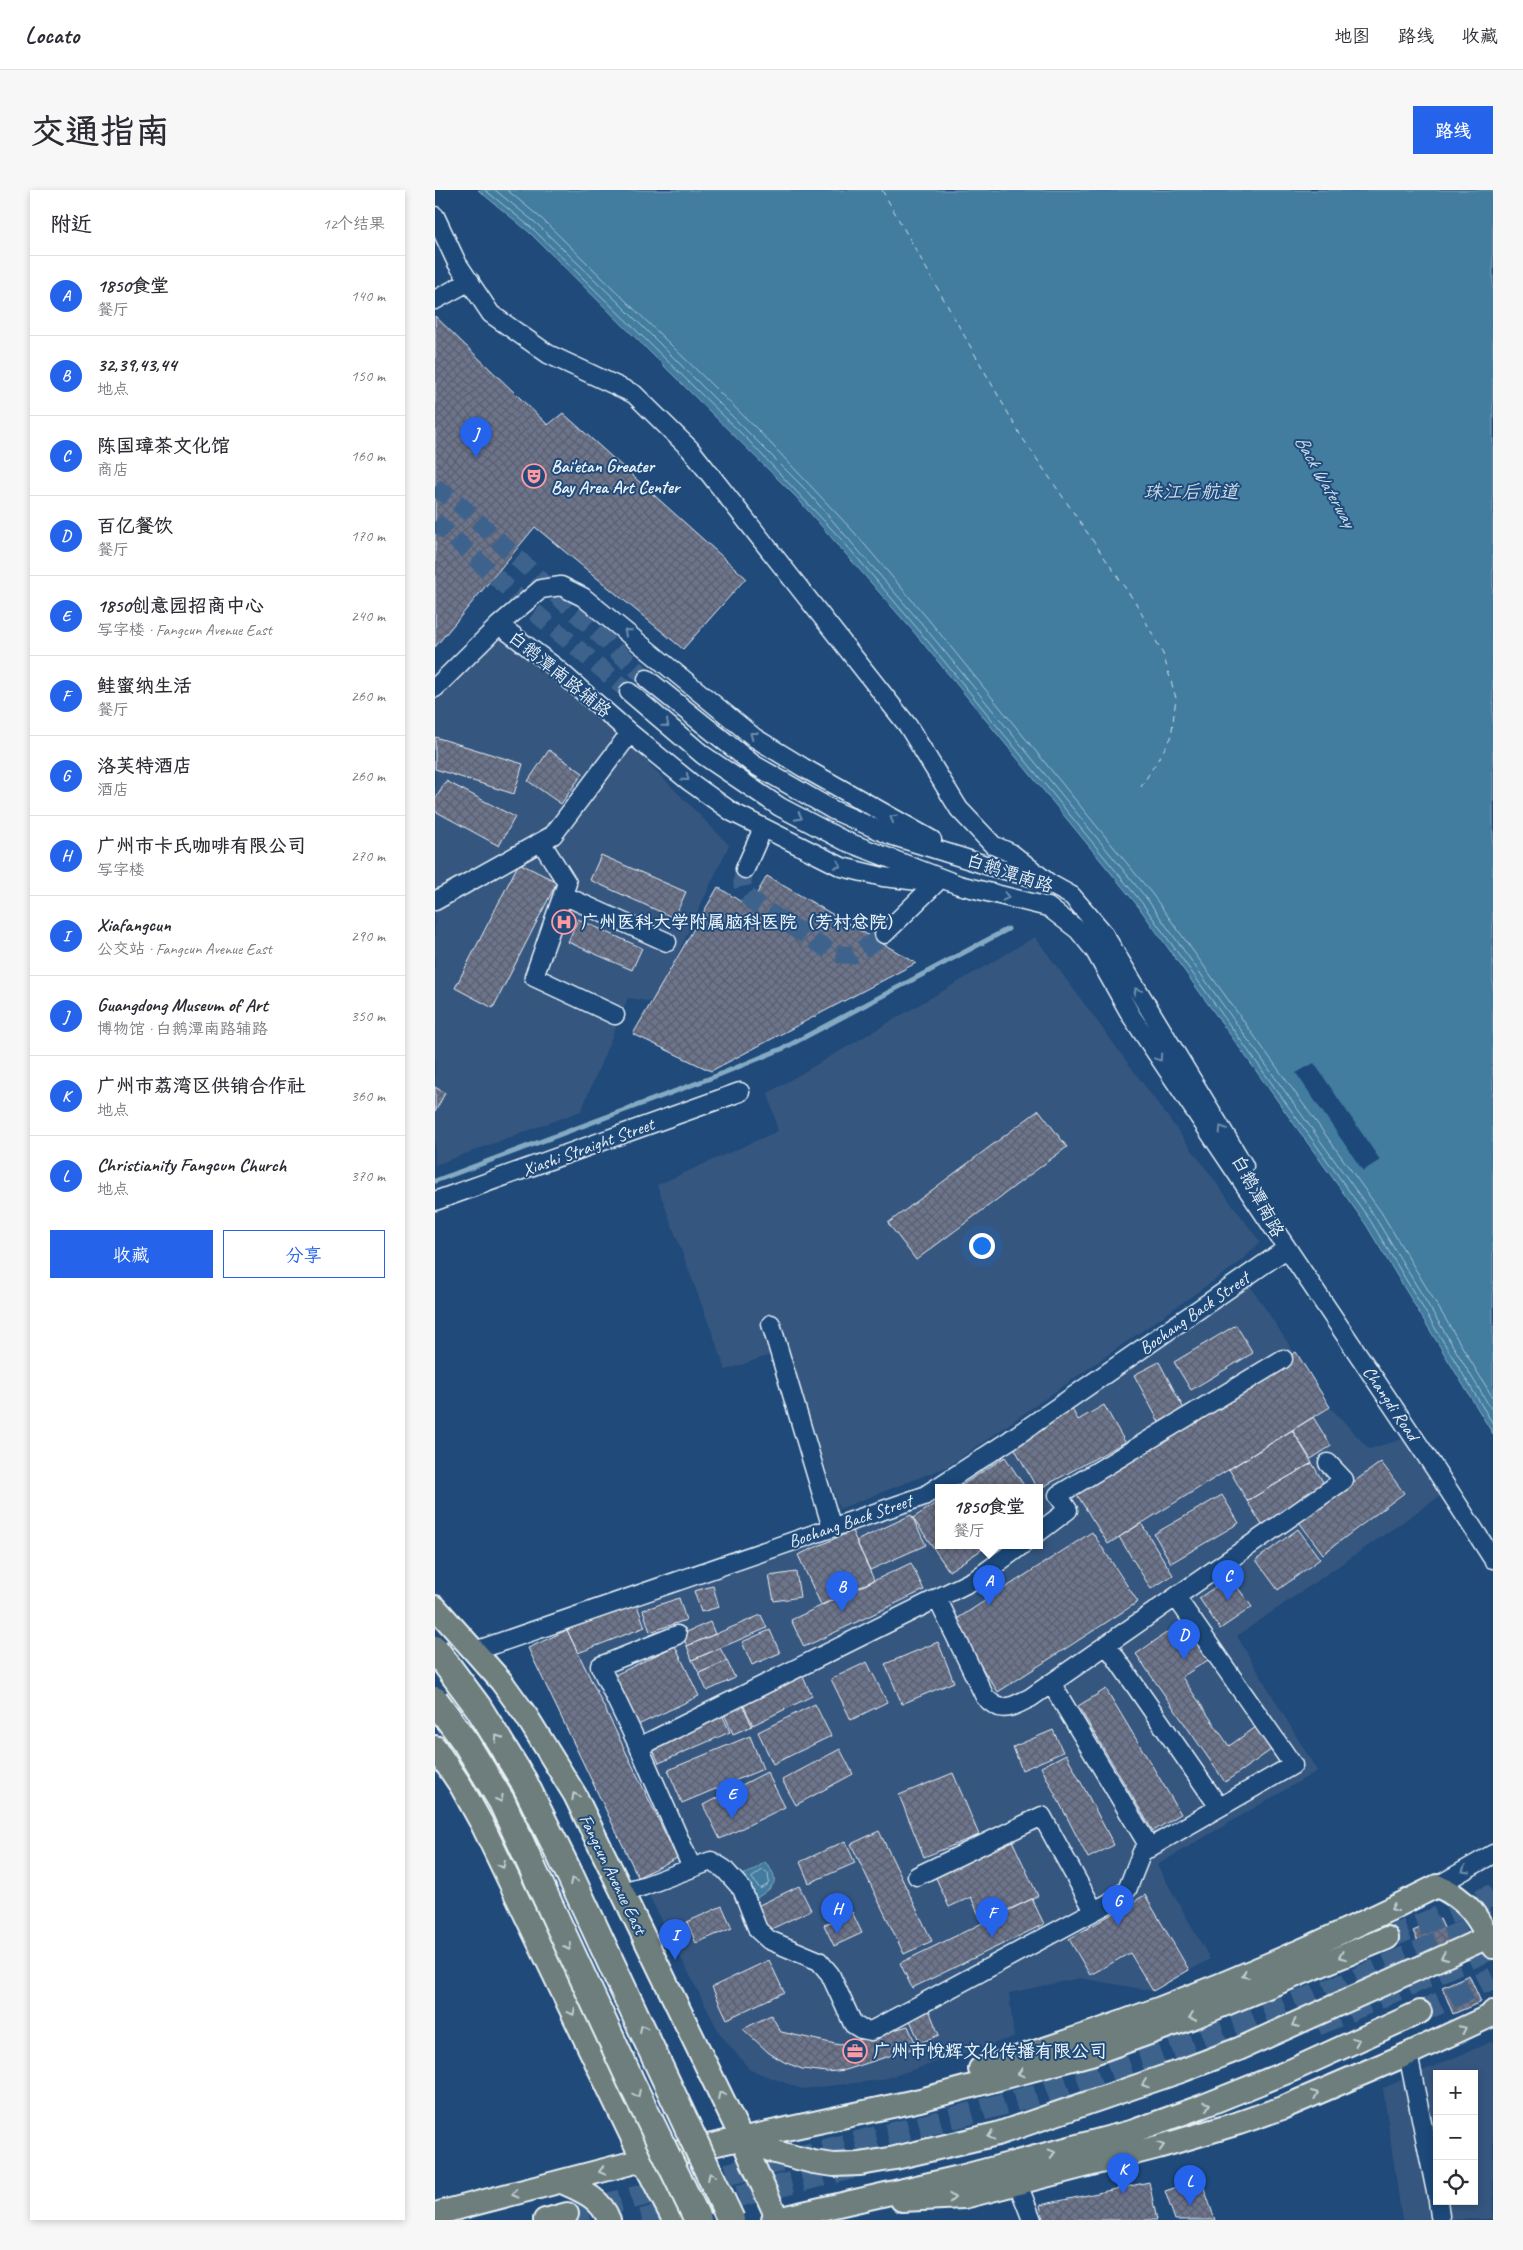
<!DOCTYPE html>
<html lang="zh">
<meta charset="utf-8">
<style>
body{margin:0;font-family:Caveat,"LXGW WenKai TC",sans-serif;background:#f7f7f7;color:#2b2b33}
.controls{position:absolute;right:15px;bottom:15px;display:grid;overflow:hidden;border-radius:0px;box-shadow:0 2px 8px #0003}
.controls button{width:45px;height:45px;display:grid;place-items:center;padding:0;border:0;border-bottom:1px solid #e1e1e2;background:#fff;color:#2b2b33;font:25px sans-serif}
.you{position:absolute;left:546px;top:1055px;width:18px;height:18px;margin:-12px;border:4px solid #fff;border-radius:50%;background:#1a73e8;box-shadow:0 0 0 8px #1a73e833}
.badge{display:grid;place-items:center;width:32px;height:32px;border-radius:50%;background:#2563eb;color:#fff;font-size:16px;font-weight:700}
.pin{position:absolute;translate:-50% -41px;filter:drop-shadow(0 1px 2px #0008)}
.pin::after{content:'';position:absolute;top:26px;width:18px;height:15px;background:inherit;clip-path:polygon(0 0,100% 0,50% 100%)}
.popup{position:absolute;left:500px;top:1294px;width:108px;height:65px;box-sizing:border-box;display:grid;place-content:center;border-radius:0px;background:#fff;filter:drop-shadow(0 1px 4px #0005);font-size:16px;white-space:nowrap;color:#7c7c81}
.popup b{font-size:19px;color:#2b2b33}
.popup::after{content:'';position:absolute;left:50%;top:100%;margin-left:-10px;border:10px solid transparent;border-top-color:#fff}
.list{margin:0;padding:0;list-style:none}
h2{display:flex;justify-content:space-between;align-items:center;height:65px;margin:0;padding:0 20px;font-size:21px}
h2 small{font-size:16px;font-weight:400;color:#7c7c81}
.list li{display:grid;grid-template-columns:32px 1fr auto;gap:15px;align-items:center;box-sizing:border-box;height:80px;padding:0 20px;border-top:1px solid #e1e1e2}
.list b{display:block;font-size:19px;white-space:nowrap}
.list p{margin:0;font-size:16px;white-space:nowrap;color:#7c7c81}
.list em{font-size:16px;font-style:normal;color:#7c7c81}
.actions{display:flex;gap:10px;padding:15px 20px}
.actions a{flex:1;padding:11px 0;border:1px solid #2563eb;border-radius:0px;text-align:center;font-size:18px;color:#2563eb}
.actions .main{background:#2563eb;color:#fff}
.icon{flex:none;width:28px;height:28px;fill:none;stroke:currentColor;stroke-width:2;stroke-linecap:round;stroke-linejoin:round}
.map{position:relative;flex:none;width:1058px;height:2030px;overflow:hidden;border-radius:0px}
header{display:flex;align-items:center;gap:30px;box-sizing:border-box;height:70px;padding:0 25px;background:#fff;border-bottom:1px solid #e1e1e2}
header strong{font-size:24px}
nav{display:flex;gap:28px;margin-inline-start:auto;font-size:18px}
.intro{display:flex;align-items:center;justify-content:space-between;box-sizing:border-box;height:120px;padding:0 30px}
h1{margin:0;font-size:35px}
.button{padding:12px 22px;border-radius:0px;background:#2563eb;color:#fff;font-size:18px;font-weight:700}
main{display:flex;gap:30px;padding:0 30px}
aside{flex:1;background:#fff;border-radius:0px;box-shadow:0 2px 8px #0003}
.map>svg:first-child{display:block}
.built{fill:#36577f;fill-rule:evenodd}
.water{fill:#437b9f;stroke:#85aac3}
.pier{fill:#1f4a7a}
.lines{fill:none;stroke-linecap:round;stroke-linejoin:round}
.shore{stroke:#a6c2d4;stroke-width:1}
.stream{stroke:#85aac3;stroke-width:5}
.ferry{stroke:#cfdfeb;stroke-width:1;stroke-dasharray:6 5;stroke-linecap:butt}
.building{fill:url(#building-cross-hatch);stroke:#e8f1f8}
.minor-tunnel{stroke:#3d638d;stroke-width:18;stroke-dasharray:18 9;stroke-linecap:butt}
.major-tunnel{stroke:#3d638d;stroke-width:22;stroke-dasharray:22 11;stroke-linecap:butt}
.minor-casing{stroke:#e8f1f8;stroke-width:21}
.major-casing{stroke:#e8f1f8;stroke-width:26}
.minor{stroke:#1f4a7a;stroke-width:18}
.major{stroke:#6d7e7c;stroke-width:22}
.highway-bridge-casing{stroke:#e8f1f8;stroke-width:30;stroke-linecap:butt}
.highway-bridge{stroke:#6d7e7c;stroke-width:26}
.oneway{stroke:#6f8dac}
.oneway2{stroke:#c3ced3}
.labels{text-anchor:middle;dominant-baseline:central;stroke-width:4;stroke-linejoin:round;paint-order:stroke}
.poi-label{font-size:18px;font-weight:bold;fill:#e8f1f8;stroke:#1f4a7a;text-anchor:start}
.street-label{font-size:18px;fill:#e8f1f8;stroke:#1f4a7a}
.water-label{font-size:19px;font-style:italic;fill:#cfdfeb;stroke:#1f4a7a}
</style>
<header>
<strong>Locato</strong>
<nav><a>地图</a><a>路线</a><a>收藏</a></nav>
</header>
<div class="intro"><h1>交通指南</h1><a class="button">路线</a></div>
<main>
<aside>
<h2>附近<small>12个结果</small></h2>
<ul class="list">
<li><span class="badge">A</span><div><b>1850食堂</b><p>餐厅</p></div><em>140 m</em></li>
<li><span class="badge">B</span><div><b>32,39,43,44</b><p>地点</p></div><em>150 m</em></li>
<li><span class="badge">C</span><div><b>陈国璋茶文化馆</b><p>商店</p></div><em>160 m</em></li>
<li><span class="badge">D</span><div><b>百亿餐饮</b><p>餐厅</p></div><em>170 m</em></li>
<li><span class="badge">E</span><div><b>1850创意园招商中心</b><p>写字楼 · Fangcun Avenue East</p></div><em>240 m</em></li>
<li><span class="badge">F</span><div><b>鲑蜜纳生活</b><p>餐厅</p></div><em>260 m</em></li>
<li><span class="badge">G</span><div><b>洛芙特酒店</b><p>酒店</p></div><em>260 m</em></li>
<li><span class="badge">H</span><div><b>广州市卡氏咖啡有限公司</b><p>写字楼</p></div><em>270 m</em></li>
<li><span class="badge">I</span><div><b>Xiafangcun</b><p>公交站 · Fangcun Avenue East</p></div><em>290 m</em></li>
<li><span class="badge">J</span><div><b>Guangdong Museum of Art</b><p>博物馆 · 白鹅潭南路辅路</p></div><em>350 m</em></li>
<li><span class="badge">K</span><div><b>广州市荔湾区供销合作社</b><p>地点</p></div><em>360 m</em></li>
<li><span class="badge">L</span><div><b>Christianity Fangcun Church</b><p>地点</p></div><em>370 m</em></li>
</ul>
<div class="actions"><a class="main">收藏</a><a>分享</a></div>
</aside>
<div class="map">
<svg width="1058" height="2030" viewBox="0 0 1058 2030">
<defs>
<pattern id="building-cross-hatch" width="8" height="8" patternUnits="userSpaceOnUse" patternTransform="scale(1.25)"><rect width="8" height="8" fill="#6c748c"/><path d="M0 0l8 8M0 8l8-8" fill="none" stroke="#5b606e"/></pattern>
</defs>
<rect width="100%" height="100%" fill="#1f4a7a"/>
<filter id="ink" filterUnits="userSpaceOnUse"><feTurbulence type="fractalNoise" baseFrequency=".02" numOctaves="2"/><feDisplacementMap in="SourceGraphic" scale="10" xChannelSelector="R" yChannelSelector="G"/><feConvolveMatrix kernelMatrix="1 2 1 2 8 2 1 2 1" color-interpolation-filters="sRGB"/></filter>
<g filter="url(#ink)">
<path class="built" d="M64,444L170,529L294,655L220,812L193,808L146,921L0,975V512Z
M600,747L825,1052L804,1073L514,1276L404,1319L353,1159L291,1180L222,995L343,941L333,903Z
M810,1088L895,1217L934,1259L978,1246L1014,1300L802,1446L882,1581L722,1675L775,1769L718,1801L645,1788L574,1803L579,1847L446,1890L367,1899L315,1880L285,1844L209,1696L203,1687L93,1458L132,1440L201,1413L489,1305ZM504,1297H604V1355H504Z
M1058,1851V2029L967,2030L948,1898ZM1002,1884H1039V2011H1002Z"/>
<path class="water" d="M43,0H1058V1244L930,1033L703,716L478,441L362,308L94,42Z
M330,1672C347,1691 339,1697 320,1709L316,1704L319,1699L307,1688V1685L317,1681Z"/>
<path class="pier" d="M879,873L945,970L928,981L861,883Z"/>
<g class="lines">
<path class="shore" d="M50,0L98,39L314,251L407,350L482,438L707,713L935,1030L1058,1234
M60,0L102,34L185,114L371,300L487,434L712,709L940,1027L1058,1222
M72,0L107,29L324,241L418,341L493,429L717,704L946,1022L1058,1208
M328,1680L333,1683L334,1692L332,1695L325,1699L317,1688Z"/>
<path class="stream" d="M0,991L281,886L349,858L573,739"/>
<path class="ferry" d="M447,0L586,246L702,415L728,464L741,508L736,548L706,597"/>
</g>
<path class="building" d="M0,126L113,235L128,223L311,388L248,459L100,337L0,457Z
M0,547L88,574L79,604L0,579Z
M114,560L148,583L126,614L93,591Z
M11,591L80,627L64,656L0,621V610Z
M166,665L251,702L239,728L155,690Z
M84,673L122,692L58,818L20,798Z
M332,686L481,773L276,881L198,844L283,697L314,717Z
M143,729L207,758L197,780L133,752Z
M0,897L10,903L0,922Z
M604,920L632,957L481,1070L453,1033Z
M801,1135L818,1163L756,1200L739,1172Z
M861,1162L895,1217L673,1354L639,1300Z
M724,1172L749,1219L724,1232L699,1185Z
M669,1215L690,1252L604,1299V1297H601L575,1250L636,1217L643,1230Z
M878,1227L896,1256L876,1269L857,1240Z
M857,1240L877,1273L812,1311L794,1279Z
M570,1267L590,1297H524Z
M946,1272L969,1303L888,1364L864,1332Z
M877,1273L891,1297L827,1335L812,1311Z
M787,1305L804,1333L736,1373L719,1344Z
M504,1311V1355H554L514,1381L478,1328Z
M476,1325L491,1355L435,1380L421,1351Z
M706,1333L738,1385L716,1399L684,1347Z
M863,1339L885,1369L843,1400L821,1370Z
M417,1341L439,1390L386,1415L363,1365Z
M657,1342L703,1412L563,1502L517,1432Z
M476,1373L489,1400L369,1457L356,1430Z
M361,1382L365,1407L339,1411L334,1386Z
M795,1387L817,1417L785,1439L764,1408Z
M278,1396L284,1417L266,1422L259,1401Z
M244,1408L251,1430L215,1442L208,1420Z
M201,1413L210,1437L143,1463L132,1440Z
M326,1425L332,1438L257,1470L252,1456Z
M750,1430L776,1468L747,1487L794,1556L821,1537L836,1560L790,1592L701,1464Z
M275,1432L280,1444L252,1456L247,1444Z
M132,1440L242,1668L203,1687L93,1458Z
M335,1440L345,1463L317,1475L307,1452Z
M503,1452L519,1492L467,1514L450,1474Z
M240,1456L264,1506L203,1535L180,1485Z
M285,1458L292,1471L264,1483L257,1470Z
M292,1471L300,1488L272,1501L264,1483Z
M432,1472L452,1512L416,1530L396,1489Z
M365,1481L377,1506L318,1535L306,1510Z
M671,1499L746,1624L718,1641L643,1516Z
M305,1509L317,1536L298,1544L286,1517Z
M380,1514L396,1546L338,1574L323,1542Z
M286,1522L295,1542L224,1573L215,1553Z
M618,1540L628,1562L587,1580L578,1557Z
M315,1546L328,1579L247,1613L233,1580Z
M405,1559L418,1584L361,1615L347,1590Z
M631,1564L679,1655L653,1668L606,1577Z
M332,1582L350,1617L285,1649L268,1615Z
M518,1583L544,1645L489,1667L464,1605Z
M444,1641L497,1751L469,1764L416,1654Z
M575,1646L603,1706L547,1732L536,1707L514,1717L498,1681Z
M410,1651L420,1673L374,1693L365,1672Z
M364,1696L376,1720L330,1742L318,1718Z
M710,1705L754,1780L718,1801L695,1763L655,1785L634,1749Z
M597,1709L609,1734L477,1798L465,1773Z
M287,1716L297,1738L261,1753L252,1732Z
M417,1722L427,1743L399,1756L389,1735Z
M1005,1729L1017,1755L990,1767L978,1741Z
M334,1770L349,1802L292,1829L277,1797Z
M1034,1785L1046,1812L1018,1824L1007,1797Z
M494,1820L504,1845L485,1853L474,1828Z
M336,1825L346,1842L405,1855L473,1836L482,1857L411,1880L392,1882L367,1879L349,1872L334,1863L308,1839Z
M766,1989L780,2030H740L730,2001Z
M714,1992L722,2030H608L605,2015Z"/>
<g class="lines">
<path class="minor-tunnel" d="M0,297L23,313L212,489
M0,331L90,414L194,502
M310,679C305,694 307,701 318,712L400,764L417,765L442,750L449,744"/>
<path class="major-tunnel" d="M952,1748L1058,1705
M985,1822L1058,1788
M882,1835L1058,1758
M132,2024L507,1931L608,1903L716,1867L910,1794L1058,1728
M207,2030L417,1978"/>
<g class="minor-casing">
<path id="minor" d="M0,26L22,73L56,124L113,164L199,204L255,259L473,536L524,619L558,655L576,663L615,694
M0,110L35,91
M64,435L120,477L195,543L255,592L297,622L407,677L448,687L501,693
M212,489L318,574L398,620L455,645L554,676L608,690L637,706L667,741L809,976
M0,498L64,435L106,399L126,396L148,407L320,548L369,578L497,650
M194,502L268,565L345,617L410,651L524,695L613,717L643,740L660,761L697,827L1000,1279L1058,1369
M106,652L132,693L99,787L180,825
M310,679L328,638
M128,705L232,752
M0,711L118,645L195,543
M449,744L501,693
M0,1011L305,902
M336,1134L397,1338
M604,1342L633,1320L623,1305L848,1169
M502,1408L550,1507C567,1525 575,1517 595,1508L909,1290L893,1273
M242,1445L165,1476L204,1557L257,1678
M672,1455L784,1617
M40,1461L489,1306L575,1250L851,1059
M616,1493L715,1658
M204,1557L541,1389L587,1355
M482,1686L607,1626L659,1721
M1002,1696L1058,1664
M187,1702L209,1696L276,1671L289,1679L307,1699L323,1740L334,1750L384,1771L395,1784L418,1834L426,1839L436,1841L674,1713L692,1700L707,1662L858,1575L741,1407
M973,1864L1002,2007
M583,1994L597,2030
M1003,2011L1005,2026"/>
</g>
<g class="major-casing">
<path id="major" d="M0,1417L66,1491L92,1527L140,1605L307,1949L343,2030
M0,1557L26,1596L47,1634L208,1970L239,2030
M545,1879C703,1832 854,1771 1002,1696C1034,1710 1043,1727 1058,1757
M307,1949L340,1962L378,1972L399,1975L425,1974L460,1968L562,1944L746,1881L804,1859L1053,1747
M127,1992C147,2001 166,2008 174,2030
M467,2010L529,2007L723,1957L804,1933L847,1918L973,1864L1055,1826L1058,1822
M0,2024L208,1970L485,1910L656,1864L759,1827L952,1748
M110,2030L132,2024
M338,2030L525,1987L699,1941L768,1916L855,1881L985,1822"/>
</g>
<use href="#minor" class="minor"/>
<use href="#major" class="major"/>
<g class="highway-bridge-casing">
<path id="highway-bridge" d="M0,1459L43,1517L88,1590L135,1685L296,2030
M0,1510L31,1553L67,1612L197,1894L263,2030"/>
</g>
<use href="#highway-bridge" class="highway-bridge"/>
</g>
<defs><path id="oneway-chevron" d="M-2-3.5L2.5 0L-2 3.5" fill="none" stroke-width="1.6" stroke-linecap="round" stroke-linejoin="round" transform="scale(1.25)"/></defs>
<g class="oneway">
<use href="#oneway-chevron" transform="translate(192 442) rotate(-141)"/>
<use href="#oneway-chevron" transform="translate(231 534) rotate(40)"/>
<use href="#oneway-chevron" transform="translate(318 545) rotate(-143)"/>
<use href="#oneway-chevron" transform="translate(251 588) rotate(39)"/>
<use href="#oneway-chevron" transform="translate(364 627) rotate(27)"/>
<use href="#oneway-chevron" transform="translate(458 628) rotate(-151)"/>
<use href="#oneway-chevron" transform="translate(403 675) rotate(23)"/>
<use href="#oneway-chevron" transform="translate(571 707) rotate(13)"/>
<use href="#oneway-chevron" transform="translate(702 801) rotate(-121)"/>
<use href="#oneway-chevron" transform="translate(724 868) rotate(56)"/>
<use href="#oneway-chevron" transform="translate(787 939) rotate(-122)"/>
<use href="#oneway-chevron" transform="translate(1030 1680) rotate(150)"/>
</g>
<g class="oneway2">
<use href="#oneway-chevron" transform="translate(63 1548) rotate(-123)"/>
<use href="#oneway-chevron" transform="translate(140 1606) rotate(-118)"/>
<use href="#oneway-chevron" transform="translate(65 1609) rotate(61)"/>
<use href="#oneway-chevron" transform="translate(67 1675) rotate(64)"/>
<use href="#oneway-chevron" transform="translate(138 1691) rotate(-115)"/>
<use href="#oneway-chevron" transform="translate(959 1718) rotate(155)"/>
<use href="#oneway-chevron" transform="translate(133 1757) rotate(66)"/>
<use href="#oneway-chevron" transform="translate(907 1766) rotate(158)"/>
<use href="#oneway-chevron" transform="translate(1009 1767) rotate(156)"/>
<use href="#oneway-chevron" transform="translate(810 1785) rotate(156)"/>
<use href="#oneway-chevron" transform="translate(137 1822) rotate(64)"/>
<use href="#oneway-chevron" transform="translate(757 1827) rotate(159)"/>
<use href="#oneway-chevron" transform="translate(860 1834) rotate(156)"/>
<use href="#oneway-chevron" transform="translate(208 1838) rotate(-115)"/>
<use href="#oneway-chevron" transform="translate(1028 1839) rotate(-26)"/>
<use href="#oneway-chevron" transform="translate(921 1851) rotate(-25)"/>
<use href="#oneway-chevron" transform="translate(586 1883) rotate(165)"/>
<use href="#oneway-chevron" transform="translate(710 1894) rotate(161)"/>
<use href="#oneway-chevron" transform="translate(202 1904) rotate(64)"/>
<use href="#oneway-chevron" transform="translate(880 1904) rotate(-23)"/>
<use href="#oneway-chevron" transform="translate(286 1905) rotate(-116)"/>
<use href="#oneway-chevron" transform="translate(772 1915) rotate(-21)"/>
<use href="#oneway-chevron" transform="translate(556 1946) rotate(165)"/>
<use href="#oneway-chevron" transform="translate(726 1956) rotate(-16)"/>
<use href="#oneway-chevron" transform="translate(617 1963) rotate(-15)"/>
<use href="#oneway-chevron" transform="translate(167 1981) rotate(165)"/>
<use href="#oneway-chevron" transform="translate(276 1986) rotate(-115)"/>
<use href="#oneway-chevron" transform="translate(80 2004) rotate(166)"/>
<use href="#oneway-chevron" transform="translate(517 2008) rotate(-3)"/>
</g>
</g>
<defs>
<g id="theatre-ring" transform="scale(1.25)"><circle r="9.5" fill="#1f4a7a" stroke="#ff9aa2" stroke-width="1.5"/><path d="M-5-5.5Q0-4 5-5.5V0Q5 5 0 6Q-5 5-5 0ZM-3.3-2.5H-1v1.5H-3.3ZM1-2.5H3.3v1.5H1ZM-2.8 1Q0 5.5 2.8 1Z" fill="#ff9aa2"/></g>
<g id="hospital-ring" transform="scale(1.25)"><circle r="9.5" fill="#1f4a7a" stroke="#ff9aa2" stroke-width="1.5"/><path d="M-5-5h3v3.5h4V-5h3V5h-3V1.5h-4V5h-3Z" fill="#ff9aa2"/></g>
<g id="office-ring" transform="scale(1.25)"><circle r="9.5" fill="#1f4a7a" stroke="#ff9aa2" stroke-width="1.5"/><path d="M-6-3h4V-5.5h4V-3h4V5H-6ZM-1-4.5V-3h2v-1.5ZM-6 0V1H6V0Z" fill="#ff9aa2"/></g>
</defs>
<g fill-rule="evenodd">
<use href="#theatre-ring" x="99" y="286"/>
<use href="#hospital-ring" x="129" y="732"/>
<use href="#office-ring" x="420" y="1861"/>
</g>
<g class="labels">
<g class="poi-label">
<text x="116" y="276">Bai'etan Greater<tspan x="116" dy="21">Bay Area Art Center</tspan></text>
<text x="146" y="732">广州医科大学附属脑科医院（芳村总院）</text>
<text x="438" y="1861">广州市悦辉文化传播有限公司</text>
</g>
<g class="street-label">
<text transform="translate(125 484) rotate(39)">白鹅潭南路辅路</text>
<text transform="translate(575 683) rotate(18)">白鹅潭南路</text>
<text transform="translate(153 957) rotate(-20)">Xiashi Straight Street</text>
<text transform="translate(823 1006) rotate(62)">白鹅潭南路</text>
<text transform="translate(759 1123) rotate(-35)">Bochang Back Street</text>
<text transform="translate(956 1213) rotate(56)">Changdi Road</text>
<text transform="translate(415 1331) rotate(-19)">Bochang Back Street</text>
<text transform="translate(178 1684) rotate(64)">Fangcun Avenue East</text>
</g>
<g class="water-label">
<text transform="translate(890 291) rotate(60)">Back Waterway</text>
<text x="756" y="302">珠江后航道</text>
</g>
</g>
</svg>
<div class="controls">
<button>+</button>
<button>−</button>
<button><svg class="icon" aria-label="locate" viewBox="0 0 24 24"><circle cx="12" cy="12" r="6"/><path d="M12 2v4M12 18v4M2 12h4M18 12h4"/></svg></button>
</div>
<div class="you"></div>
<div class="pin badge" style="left:554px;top:1416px">A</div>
<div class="popup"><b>1850食堂</b>餐厅</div>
<div class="pin badge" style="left:407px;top:1422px">B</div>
<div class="pin badge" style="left:793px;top:1411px">C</div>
<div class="pin badge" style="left:749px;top:1470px">D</div>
<div class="pin badge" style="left:297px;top:1629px">E</div>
<div class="pin badge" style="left:557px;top:1748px">F</div>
<div class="pin badge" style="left:683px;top:1736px">G</div>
<div class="pin badge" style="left:402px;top:1744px">H</div>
<div class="pin badge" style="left:240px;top:1770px">I</div>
<div class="pin badge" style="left:41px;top:268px">J</div>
<div class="pin badge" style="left:688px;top:2004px">K</div>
<div class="pin badge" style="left:755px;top:2016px">L</div>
</div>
</main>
